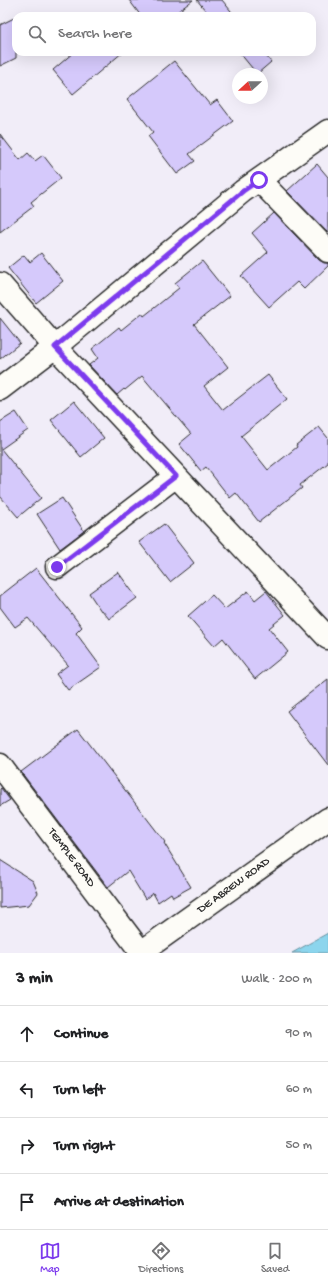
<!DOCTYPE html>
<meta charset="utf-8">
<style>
body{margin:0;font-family:"Gochi Hand",sans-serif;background:#f6f6f6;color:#202124}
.compass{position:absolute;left:232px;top:68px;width:36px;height:36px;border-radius:50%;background:#fff;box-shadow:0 4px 16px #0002;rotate:249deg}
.stop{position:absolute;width:12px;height:12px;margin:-9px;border:3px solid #7c3aed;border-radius:50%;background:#fff}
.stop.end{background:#7c3aed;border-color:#fff;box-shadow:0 1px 4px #0008}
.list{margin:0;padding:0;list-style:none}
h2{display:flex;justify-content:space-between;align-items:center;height:52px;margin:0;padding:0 16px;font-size:17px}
h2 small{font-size:13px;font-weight:400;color:#757577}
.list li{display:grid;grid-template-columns:26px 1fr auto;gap:12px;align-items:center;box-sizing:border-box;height:56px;padding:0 16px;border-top:1px solid #e0e0e0}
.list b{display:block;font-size:15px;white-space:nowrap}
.list em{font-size:13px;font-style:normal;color:#757577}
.icon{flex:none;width:22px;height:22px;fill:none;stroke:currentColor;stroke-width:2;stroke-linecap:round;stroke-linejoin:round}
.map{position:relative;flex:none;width:328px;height:953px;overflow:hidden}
.search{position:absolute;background:#fff;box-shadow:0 4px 16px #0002;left:12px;right:12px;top:12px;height:44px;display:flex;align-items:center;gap:10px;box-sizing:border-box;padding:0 14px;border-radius:12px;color:#757577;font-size:15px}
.sheet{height:276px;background:#fff}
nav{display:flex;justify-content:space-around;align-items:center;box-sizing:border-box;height:56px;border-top:1px solid #e0e0e0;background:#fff;font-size:11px;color:#757577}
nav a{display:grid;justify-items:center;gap:2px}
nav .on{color:#7c3aed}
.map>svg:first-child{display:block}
.water{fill:#8cd5ed;stroke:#65919f}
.building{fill:#d5c9fb;stroke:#2b2b2b}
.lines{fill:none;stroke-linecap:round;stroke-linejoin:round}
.minor-casing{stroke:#2b2b2b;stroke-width:25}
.minor{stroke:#fdfcf7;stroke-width:22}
.route{stroke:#7c3aed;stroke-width:5}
.labels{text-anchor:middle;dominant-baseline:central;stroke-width:3.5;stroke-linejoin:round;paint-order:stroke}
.street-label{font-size:12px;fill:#2b2b2b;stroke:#fdfcf7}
</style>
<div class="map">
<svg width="328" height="953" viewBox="0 0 328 953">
<rect width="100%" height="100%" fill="#f1edf8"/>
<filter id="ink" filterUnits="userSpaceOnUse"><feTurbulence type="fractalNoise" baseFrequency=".025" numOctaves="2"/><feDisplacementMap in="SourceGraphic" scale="8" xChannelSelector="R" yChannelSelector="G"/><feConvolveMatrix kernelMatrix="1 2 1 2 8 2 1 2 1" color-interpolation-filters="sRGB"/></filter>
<g filter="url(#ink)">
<path class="water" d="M328,933V953H292Z"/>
<path class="building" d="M129,0H193L172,16H141Z
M197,0H222L235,16H210Z
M16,17V58L0,66V25Z
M74,52H123L73,94L53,70Z
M239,52H263L271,62L257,74Z
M174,61L210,105L217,100L233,121L189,154L195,161L177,174L148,136L153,132L127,99Z
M0,134L20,160L28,153L35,161L43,155L61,178L31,202L34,206L0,232Z
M317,164L328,177V233L287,191Z
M274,213L319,260L324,263H328V266L304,289L297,282L269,307L241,276L268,252L252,233Z
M41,253L63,281L36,303L8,268L24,255L30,262Z
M202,261L230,296L194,324L228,367L204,386L223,410L268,375L287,399L241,436L268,470L297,447L296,445L319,427L328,438V463L300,485L302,488L259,522L236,493L230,498L206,467L201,471L179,444L191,434L142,376L125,390L124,389L117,395L89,365L98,358L92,349L119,327L121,330L142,313L144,316L179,288L175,283Z
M0,318L20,343L0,359Z
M74,401L104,438L81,457L51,420Z
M16,412L28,430L1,449L41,498L18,517L0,496V422Z
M62,498L84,531L60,549L37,514Z
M164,524L194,563L170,582L139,542Z
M36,568L82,627L76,633L101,667L68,690L56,674L68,665L28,618L15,627L0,607V596Z
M118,572L137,598L109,619L102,610L101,611L89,593Z
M248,591L255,600L266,591L285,615L269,628L288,652L255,679L223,638L214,646L188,616L212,595L225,609Z
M328,679V765L287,711Z
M78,729L165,842L164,843L191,887L173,897L171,893L158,902L153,893L145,899L128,871L108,887L21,772Z
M1,788L10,800L0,806V789Z
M0,860L33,881L38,893L29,905L0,908Z"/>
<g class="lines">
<g class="minor-casing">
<path id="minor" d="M259,180L328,251
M0,284L55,347L328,638
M0,389L55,347L243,191L328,131
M57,567L176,476
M0,765L141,952
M140,953L328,819"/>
</g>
<use href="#minor" class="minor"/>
</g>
</g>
<g class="lines" filter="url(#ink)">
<path class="route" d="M57,567L176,476L55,347L243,191L259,180"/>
</g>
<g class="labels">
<g class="street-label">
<text transform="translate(71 858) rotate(53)">TEMPLE ROAD</text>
<text transform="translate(234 886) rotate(-36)">DE ABREW ROAD</text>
</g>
</g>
</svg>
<svg class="compass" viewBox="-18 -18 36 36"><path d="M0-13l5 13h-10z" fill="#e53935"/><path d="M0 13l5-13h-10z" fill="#757577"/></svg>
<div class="stop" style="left:259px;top:180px"></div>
<div class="stop end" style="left:57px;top:567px"></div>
<div class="search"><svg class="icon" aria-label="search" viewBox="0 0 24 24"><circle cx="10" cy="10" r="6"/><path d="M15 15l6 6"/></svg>Search here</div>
</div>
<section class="sheet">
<h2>3 min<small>Walk · 200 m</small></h2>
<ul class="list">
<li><svg class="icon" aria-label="ahead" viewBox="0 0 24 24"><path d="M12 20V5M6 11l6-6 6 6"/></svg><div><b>Continue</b></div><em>90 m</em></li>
<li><svg class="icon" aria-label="left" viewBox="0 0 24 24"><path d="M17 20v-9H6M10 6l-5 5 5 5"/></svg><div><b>Turn left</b></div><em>60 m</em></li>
<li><svg class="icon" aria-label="right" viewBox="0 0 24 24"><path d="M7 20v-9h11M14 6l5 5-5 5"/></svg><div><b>Turn right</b></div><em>50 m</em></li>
<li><svg class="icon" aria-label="arrive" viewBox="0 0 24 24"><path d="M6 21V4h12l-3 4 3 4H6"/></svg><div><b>Arrive at destination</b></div></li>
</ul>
</section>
<nav>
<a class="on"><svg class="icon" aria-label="map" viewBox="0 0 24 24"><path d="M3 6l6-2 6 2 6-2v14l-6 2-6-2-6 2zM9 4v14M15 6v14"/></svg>Map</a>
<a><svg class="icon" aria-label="directions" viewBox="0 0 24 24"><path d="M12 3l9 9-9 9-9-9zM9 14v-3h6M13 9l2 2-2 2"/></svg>Directions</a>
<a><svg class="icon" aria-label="saved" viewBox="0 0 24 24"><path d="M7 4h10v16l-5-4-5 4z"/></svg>Saved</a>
</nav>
